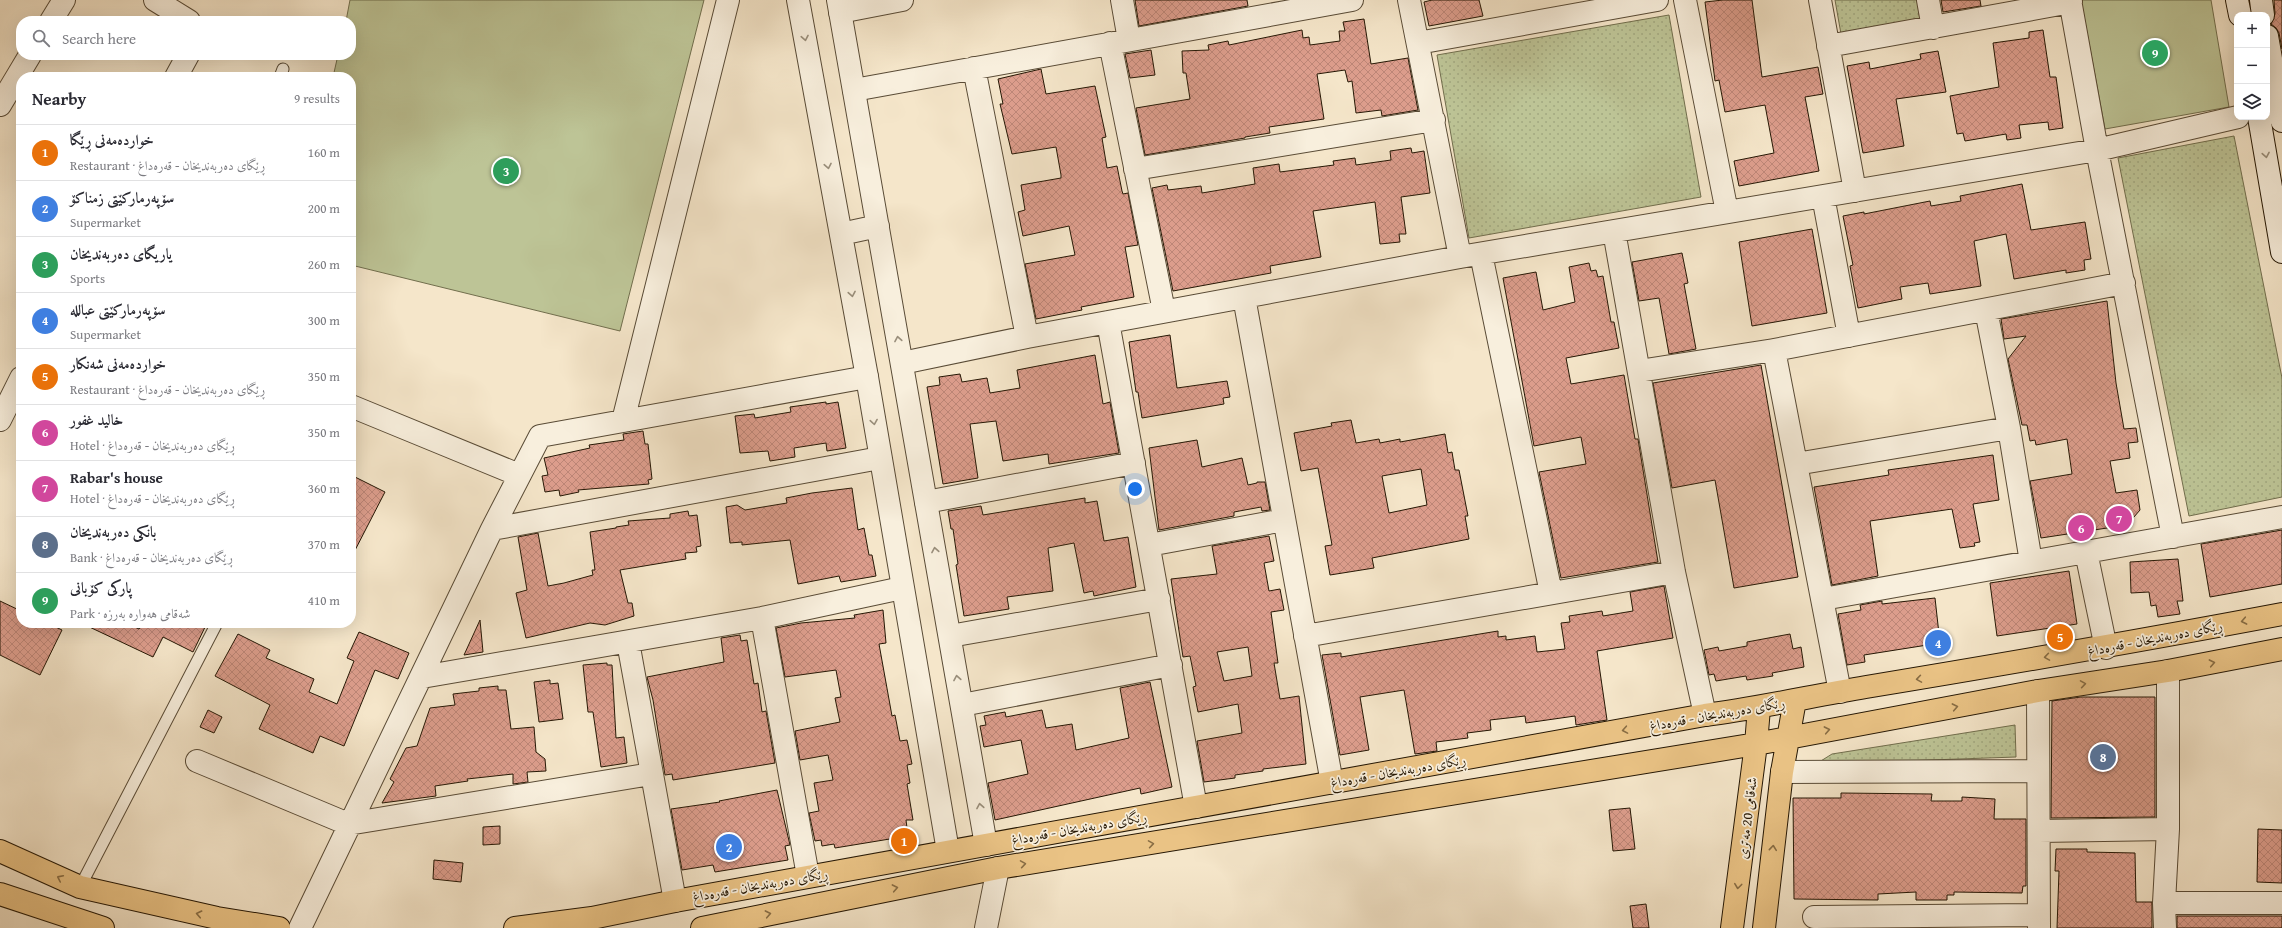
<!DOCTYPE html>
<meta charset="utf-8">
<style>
body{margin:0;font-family:"Gentium Book Plus",Amiri,serif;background:#f7f7f7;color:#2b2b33}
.controls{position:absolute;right:12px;top:12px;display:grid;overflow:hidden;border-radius:8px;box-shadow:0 4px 16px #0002}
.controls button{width:36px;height:36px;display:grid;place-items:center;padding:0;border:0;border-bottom:1px solid #e1e1e2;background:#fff;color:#2b2b33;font:20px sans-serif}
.you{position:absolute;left:1135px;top:489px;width:14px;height:14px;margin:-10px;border:3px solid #fff;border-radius:50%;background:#1a73e8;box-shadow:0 0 0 6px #1a73e833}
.badge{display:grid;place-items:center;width:26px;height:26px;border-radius:50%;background:#db2777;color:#fff;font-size:13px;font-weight:700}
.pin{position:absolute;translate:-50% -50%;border:2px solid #fff;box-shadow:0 1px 4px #0006}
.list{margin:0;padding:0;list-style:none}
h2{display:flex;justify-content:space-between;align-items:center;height:52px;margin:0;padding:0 16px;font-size:17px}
h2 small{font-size:13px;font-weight:400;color:#7c7c81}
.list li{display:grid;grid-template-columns:26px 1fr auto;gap:12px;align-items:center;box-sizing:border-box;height:56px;padding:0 16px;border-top:1px solid #e1e1e2}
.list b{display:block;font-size:15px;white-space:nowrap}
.list p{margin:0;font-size:13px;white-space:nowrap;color:#7c7c81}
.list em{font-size:13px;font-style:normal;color:#7c7c81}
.icon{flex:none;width:22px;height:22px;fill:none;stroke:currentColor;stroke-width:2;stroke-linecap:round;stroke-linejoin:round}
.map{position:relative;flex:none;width:2282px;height:928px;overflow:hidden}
.search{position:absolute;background:#fff;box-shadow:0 4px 16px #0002;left:16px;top:16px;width:340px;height:44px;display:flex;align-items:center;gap:10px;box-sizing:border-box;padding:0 14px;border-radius:16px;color:#7c7c81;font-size:15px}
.panel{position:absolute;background:#fff;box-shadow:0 4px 16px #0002;left:16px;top:72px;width:340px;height:556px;border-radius:16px}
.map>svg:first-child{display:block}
.grass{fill:url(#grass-dots);stroke:#716e4d}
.park{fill:#bdc496;stroke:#716e4d}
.building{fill:url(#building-cross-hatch);stroke:#251704;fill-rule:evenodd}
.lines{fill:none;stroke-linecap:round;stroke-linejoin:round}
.service-casing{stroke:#594b36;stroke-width:13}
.minor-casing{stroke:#594b36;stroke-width:24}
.tertiary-casing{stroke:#594b36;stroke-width:24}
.secondary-casing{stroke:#251704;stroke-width:24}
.primary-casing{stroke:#251704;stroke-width:24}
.service{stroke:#f8efdd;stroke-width:11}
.minor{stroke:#f8efdd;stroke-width:22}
.tertiary{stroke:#f8efdd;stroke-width:22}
.secondary{stroke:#f8efdd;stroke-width:22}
.primary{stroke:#eac385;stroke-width:22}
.oneway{stroke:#998e7b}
.oneway2{stroke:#886d44}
.labels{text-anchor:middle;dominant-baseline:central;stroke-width:3.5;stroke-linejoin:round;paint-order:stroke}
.street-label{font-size:14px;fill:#251704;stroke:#f8efdd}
</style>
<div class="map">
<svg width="2282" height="928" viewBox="0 0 2282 928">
<defs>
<pattern id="grass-dots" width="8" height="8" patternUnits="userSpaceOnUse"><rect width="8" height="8" fill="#bdc496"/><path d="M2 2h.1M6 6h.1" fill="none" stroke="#a2a880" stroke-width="1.8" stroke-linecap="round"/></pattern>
<pattern id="building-cross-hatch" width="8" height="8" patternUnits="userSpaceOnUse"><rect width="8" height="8" fill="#dc9d8c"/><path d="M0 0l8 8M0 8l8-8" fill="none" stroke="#bd8677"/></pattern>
</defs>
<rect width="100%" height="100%" fill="#f5e6ca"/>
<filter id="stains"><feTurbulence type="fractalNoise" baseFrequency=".005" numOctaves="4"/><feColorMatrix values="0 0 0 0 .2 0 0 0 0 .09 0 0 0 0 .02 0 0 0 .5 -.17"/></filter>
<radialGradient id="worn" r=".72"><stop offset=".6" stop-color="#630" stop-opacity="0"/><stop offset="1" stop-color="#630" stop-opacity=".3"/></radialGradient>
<path class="grass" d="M1835,0H1917L1920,20L1841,34Z
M1669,15L1701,197L1469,238L1437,55Z
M2234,136L2282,378V497L2189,516L2118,158Z
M2015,725L2016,757L1816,764L1832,754Z"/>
<path class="park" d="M350,0H704L620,331L351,265V77H333L338,55H351V21H346Z
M2081,0H2211L2229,107L2105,129Z"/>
<path class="building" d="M1135,0H1247L1248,6L1139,26Z
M1432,0H1479L1483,16L1429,26L1424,2Z
M1723,0H1752L1762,77L1818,67L1823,94L1805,97L1819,171L1739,186L1734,161L1774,153L1765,105L1725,112L1719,80L1715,81L1705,2Z
M1941,0H1980L1981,6L1943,12Z
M2274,0H2282V49L2279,33L2276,28L2271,24L2275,14Z
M1364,19L1371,64L1408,58L1418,110L1382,116L1381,110L1356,113L1352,81L1348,82L1345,70L1317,74L1324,119L1269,127L1270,133L1245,137V138L1145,155L1136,108L1190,99L1186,73H1183L1182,51L1209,50L1208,45L1228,41L1229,45L1302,30L1303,38L1309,37L1310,45L1340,41L1339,31H1345L1343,22Z
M2043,30L2050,77H2056L2063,128L2049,130L2048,122L2019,125L2021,138L2007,140L2006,134L1965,141L1963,133L1957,134L1950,96L1999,87L1993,43L2029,38V32Z
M1151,50L1155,75L1130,78L1125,54Z
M1938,51L1946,92L1896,99L1904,146L1863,153L1847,66L1869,62L1870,69L1921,59L1920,54Z
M1041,69L1046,94L1095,86L1106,137L1102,138L1107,168L1117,166L1122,191L1123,194L1128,193L1138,245L1125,247L1134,297L1081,307L1082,310L1036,319L1025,264L1075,255L1069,226L1023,236L1018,212L1025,210L1021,185L1061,178V175L1056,147L1012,154L1000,104H1003L998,79Z
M1411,148L1412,153L1424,151L1430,193L1401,197L1406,234H1399L1400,242L1380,244L1375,202L1313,211L1321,257L1270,266L1271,273L1173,291L1152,188L1167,185L1168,190L1201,186L1202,193L1255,184L1253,168L1279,164L1280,172L1334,165L1333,161L1355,158L1356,165L1391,160L1390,151Z
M2022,184L2031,230L2085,222L2091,259L2084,260L2085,270L2066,273V270L2014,279L2006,234L1974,241L1981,286L1930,294L1928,283L1900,287L1902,299L1858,308L1850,266L1853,265L1843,216L1864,212V214L1930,201L1931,206L1961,201L1960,196Z
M1812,229L1827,313L1752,326L1739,242Z
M1682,253L1688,283L1684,284L1696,349L1669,354L1659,298L1639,301L1632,262Z
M1589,263L1591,271L1596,270L1598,277L1603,276L1611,322H1614L1619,348L1566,358L1571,384L1624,375L1635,439H1638L1658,562L1561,578L1539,472L1586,464L1581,437L1534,446L1503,278L1536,272L1543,310L1575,302L1569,267Z
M2107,301L2116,383L2124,429L2136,428L2138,442L2128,443L2130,458L2110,461L2116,493L2137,490L2140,510L2127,525L2041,538L2030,481L2072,474L2067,439L2036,445L2035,440L2030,441L2027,425H2022L2008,359L2026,336L2004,339L2001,319Z
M1170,335L1177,388L1227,381L1230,397L1223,398L1224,404L1142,418L1138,392H1136L1129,342Z
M1095,355L1103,404L1110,402L1119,453L1049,464L1048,454L1003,461L996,421L970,424L978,478L943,484L927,387L940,385L939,377L960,374L962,382L987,378L990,393L1020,388L1017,370Z
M1761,365L1798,577L1734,588L1715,480L1672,488L1653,383Z
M826,402V404L838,402L846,448L827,451L826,443L794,448L795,457L770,461L768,451L740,453L735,416L754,414L755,418L791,412L790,407Z
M1351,420L1356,443L1379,439L1380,443L1400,439V442L1445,434L1448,453L1452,452L1455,470H1459L1468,516H1465L1469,539L1372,558L1374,568L1330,575L1325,546L1332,545L1318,468L1301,471L1294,433L1332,426L1331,423ZM1421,469L1427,505L1389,513L1382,476Z
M643,431L645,444H648L652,479L648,480L649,484L578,490L579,492L560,496L559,490L545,492L542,476L548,475L544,458L590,448L589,445L624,440L623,434Z
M1197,440L1202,467L1242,458L1248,485L1257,483V482H1265L1270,510L1262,511L1261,507L1234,512V516L1159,530L1149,448Z
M1993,455L1999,500L1973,504L1980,542L1974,543L1975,546L1960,548L1952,509L1870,521L1878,576L1832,585L1814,487L1889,475L1888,470Z
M351,475L385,492L351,558Z
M852,488L858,530L864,528L869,555H872L876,576L841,582L839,576L798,584L790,540L742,545V542L730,543L726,507L737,505L745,510L787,503L786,498L812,493Z
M1085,498V503L1097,501L1104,541L1128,537L1136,587L1094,596L1093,591L1084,593L1074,543L1048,548L1053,591L1007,597L1009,609L964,616L956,565L958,564L953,529H951L948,511L981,506L983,515Z
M688,511L689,516L697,515L701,546L696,547L697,552L685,553L686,559L620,570L628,603H632L634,616L605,625L590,623L526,638L516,593L527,590L518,537L538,533L548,586L564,583L593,575L592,570H595L590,532L616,528V527L629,525L628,521L670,518V514Z
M2282,530V584L2210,597L2201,544Z
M1269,536L1274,561L1264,563L1269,591L1280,589L1284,610L1271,612L1278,663H1274L1280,699L1299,696L1306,764L1263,769V771L1235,775V778L1204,782L1197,741L1242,733L1238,704L1198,712L1193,687L1196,686L1190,656L1183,657L1171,579L1217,574L1212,546ZM1248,647L1252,676L1224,681L1217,652Z
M2178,559L2183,601H2177L2180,614L2158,617L2156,605L2151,606L2149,592L2131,593L2130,562Z
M2069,571L2077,624L1997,636L1990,583Z
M1664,586L1673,638L1597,651L1607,720L1576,725L1575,716L1526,723L1525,716L1490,720L1491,730L1467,733L1468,738L1436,742L1437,751L1415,754L1404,690L1360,697L1369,750L1340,755L1322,655L1341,653V657L1498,631V637L1506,636V640L1535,636L1537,652L1565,649L1561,623L1570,622L1569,616L1602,611L1603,616L1633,611L1630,592Z
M1935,598L1940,643L1864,655L1865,662L1847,665L1838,614L1861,610L1860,605L1882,601V604Z
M0,601L21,611V623H47L62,630L40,675L0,655Z
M883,610L886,643L879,644L892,716L895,715L900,741L907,740L912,764L907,765L910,783L907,784L913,820H906L908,836L835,848L834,844L822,846L821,840L815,841L809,813L819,811L814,783L833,780L828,755L800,760L795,731L840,722L835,698L841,697L836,670L785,677L776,628L801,623L855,618L854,615Z
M480,620L483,652L464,655Z
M81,623H126L139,629L141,626L134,623H207L193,652L163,637L153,657Z
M359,632L409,653L398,679L375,670L344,746L320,736L313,753L259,729L270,705L215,676L238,634L270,650L266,658L314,679L309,692L337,704L354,661L347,658Z
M1790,634L1793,649L1801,647L1804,667L1772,673L1773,676L1747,680L1746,676L1716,681L1714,674L1709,675L1704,650L1718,647L1719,651L1747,646V642Z
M740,635L741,641L747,640L754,684L758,683L762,712L766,711L775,763L673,780L672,774L665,775L653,700L647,677L724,662L721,638Z
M607,663V665H612L616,738L624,737L627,763L601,767L593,712H588L583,665Z
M550,680V684L558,683L563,719L539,722L534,682Z
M1150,682L1172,787L1141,794L1140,788L995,820L988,783L1028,774L1021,740L984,747L980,726L986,725L984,716L1005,712L1006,717L1042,710L1046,728L1072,724L1076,750L1129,738L1120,688Z
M498,686V690H506L511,729L534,727L536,752L545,759L546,771L527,772L528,782L513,784V774L467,779L468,781L435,786L436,796L382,803L394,782L390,779L406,748L417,746L430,708L455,705L453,694L479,691V688Z
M2081,697H2155V817L2051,818L2052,701Z
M208,710L222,717L214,733L200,727Z
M777,790L790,845L785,846L788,860L715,872L713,865L682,870L671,809L720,802L719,801Z
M1841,793L1932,794L1931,801H1962V797L1995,799L1994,819H2026V886H2023L2022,893L1954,892V895H1947V900H1916V892L1878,894V900L1794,899L1793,798H1841Z
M1630,808L1635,849L1613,851L1609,810Z
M500,826V844L483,845V827Z
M2258,829L2282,830V883L2257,882Z
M2056,849H2087V852L2135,853L2136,902H2152V928H2057L2059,871H2055Z
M434,860L463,863L461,882L433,879Z
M1646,904L1649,928H1633L1630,906Z
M2177,916H2282V928H2177Z"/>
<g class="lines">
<g class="service-casing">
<path id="service" d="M280,77L283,69
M80,887L217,623"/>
</g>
<g class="minor-casing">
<path id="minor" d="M155,0L189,21
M1122,0L1129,40
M1409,0L1460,257
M1685,0L1727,212
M1820,0L1855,191
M1928,0L1933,28
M2070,0L2097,150L2173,537
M840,12L902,0
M51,21L64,0
M1110,43L1164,311
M1418,43L1657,0
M1828,46L2071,2
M974,68L1027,337
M176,77L188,55
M854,90L1352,0
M0,105L30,55
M1135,169L1434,120
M1823,196L1849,336
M1614,231L1674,572L1705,715
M1481,254L1551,593
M1244,297L1332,783
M1986,310L2009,428L2031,562
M1108,322L1196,807
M1774,350L1840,692
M902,363L1027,337L1460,257L2097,150L2238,117
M1639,371L1774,350L2124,283
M351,406L519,475
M0,420L21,378
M623,421L728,0
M1796,464L2009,428
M926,502L1134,463
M492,529L880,458
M1149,545L1284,520
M2086,552L2106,648
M1823,599L2282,517
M762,618L808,876
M950,636L1159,599
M1305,636L1674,572
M628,642L675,901
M422,677L762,618L902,588
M2038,691L2039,928
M962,705L1171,665
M197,761L348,824L651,774
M1782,772L2038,771
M2039,831L2168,829
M2164,903H2282
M1814,917L2039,915
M300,928L492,529L540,436L867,377
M2165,928L2164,903L2168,829V671"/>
</g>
<g class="tertiary-casing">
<path id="tertiary" d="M798,0L867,377L948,851
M838,0L986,845
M841,234L878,226
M986,928L998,868"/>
</g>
<g class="secondary-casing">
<path id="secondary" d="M2237,0L2240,15
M2261,0L2263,15
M2267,36L2282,121
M2259,117L2282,252"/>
</g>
<g class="primary-casing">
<path id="primary" d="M0,851L80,887L217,918L279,928
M0,894L103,928
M515,928L592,918L675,901L1705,715C1759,708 1812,696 1866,687C2005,664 2144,640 2282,614
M702,928L998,868L1756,744L2038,691L2168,671L2282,649
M1732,928L1756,744L1759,708
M1764,928L1782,772L1795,700"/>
</g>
<use href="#service" class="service"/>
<use href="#minor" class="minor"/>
<use href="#tertiary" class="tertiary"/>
<use href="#secondary" class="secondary"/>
<use href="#primary" class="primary"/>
</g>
<defs><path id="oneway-chevron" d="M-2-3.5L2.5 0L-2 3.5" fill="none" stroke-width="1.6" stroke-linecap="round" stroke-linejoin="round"/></defs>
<g class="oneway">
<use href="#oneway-chevron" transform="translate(805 38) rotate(79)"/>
<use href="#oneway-chevron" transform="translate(2266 155) rotate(80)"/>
<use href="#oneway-chevron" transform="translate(828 166) rotate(79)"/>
<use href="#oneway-chevron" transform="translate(852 294) rotate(80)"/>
<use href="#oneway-chevron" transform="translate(898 339) rotate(-100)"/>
<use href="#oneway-chevron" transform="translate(874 422) rotate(81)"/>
<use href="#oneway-chevron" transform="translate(935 550) rotate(-100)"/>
<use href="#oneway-chevron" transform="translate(957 678) rotate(-100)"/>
<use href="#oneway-chevron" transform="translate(980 806) rotate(-100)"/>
</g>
<g class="oneway2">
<use href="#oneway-chevron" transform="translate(2244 621) rotate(169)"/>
<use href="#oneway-chevron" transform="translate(2047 657) rotate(171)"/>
<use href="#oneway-chevron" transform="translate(2212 663) rotate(-11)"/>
<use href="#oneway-chevron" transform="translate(1919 679) rotate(171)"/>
<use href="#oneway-chevron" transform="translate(2083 684) rotate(-9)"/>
<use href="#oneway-chevron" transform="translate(1955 707) rotate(-11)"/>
<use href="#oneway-chevron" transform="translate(1625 730) rotate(170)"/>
<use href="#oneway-chevron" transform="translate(1827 730) rotate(-11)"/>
<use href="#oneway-chevron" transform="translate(1151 844) rotate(-9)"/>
<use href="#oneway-chevron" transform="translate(1773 848) rotate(-84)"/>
<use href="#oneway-chevron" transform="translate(1023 864) rotate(-9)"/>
<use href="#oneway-chevron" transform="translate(60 878) rotate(-154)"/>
<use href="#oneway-chevron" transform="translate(1738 886) rotate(97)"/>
<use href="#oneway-chevron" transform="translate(895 888) rotate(-11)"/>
<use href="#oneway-chevron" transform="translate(199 914) rotate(-168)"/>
<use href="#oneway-chevron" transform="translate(768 914) rotate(-11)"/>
</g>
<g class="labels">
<g class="street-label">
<text transform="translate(2155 638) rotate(-11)">ڕێگای دەربەندیخان - قەرەداغ</text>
<text transform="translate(1717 714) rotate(-10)">ڕێگای دەربەندیخان - قەرەداغ</text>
<text transform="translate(1398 771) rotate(-10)">ڕێگای دەربەندیخان - قەرەداغ</text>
<text transform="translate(1747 818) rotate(-83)">شەقامی 20 مەتری</text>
<text transform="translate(1079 828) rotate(-10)">ڕێگای دەربەندیخان - قەرەداغ</text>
<text transform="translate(760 885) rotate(-10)">ڕێگای دەربەندیخان - قەرەداغ</text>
</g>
</g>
<rect width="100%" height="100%" filter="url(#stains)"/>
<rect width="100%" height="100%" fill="url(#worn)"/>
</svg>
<div class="controls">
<button>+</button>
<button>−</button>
<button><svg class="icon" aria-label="layers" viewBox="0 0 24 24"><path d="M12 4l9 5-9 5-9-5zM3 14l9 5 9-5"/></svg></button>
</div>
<div class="you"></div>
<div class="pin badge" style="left:904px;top:841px;background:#e8710a">1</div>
<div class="pin badge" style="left:729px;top:847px;background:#3f7fe0">2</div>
<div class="pin badge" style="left:506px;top:171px;background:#2e9e5b">3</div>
<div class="pin badge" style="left:1938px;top:643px;background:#3f7fe0">4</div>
<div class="pin badge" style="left:2060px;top:637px;background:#e8710a">5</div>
<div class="pin badge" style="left:2081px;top:528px;background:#d1479c">6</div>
<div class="pin badge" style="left:2119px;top:519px;background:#d1479c">7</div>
<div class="pin badge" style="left:2103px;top:757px;background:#5c6f8a">8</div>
<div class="pin badge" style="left:2155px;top:53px;background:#2e9e5b">9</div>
<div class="search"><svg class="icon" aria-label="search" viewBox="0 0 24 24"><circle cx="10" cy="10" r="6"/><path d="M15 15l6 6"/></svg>Search here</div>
<section class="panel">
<h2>Nearby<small>9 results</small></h2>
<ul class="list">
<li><span class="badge" style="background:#e8710a">1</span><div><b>خواردەمەنی ڕێگا</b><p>Restaurant · ڕێگای دەربەندیخان - قەرەداغ</p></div><em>160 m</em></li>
<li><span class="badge" style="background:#3f7fe0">2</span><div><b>سۆپەرمارکێتی زمناکۆ</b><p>Supermarket</p></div><em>200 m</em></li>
<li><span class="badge" style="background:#2e9e5b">3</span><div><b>یاریگاى ده‌ربه‌ندیخان</b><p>Sports</p></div><em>260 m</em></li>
<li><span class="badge" style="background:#3f7fe0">4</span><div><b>سۆپه‌رماركێتى عبالله</b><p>Supermarket</p></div><em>300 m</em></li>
<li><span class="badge" style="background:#e8710a">5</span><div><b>خواردەمەنی شەنکار</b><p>Restaurant · ڕێگای دەربەندیخان - قەرەداغ</p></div><em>350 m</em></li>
<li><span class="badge" style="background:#d1479c">6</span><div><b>خالید غفور</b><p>Hotel · ڕێگای دەربەندیخان - قەرەداغ</p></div><em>350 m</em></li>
<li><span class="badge" style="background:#d1479c">7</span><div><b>Rabar's house</b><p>Hotel · ڕێگای دەربەندیخان - قەرەداغ</p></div><em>360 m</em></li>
<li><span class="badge" style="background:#5c6f8a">8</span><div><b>بانکی دەربەندیخان</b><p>Bank · ڕێگای دەربەندیخان - قەرەداغ</p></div><em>370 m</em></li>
<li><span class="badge" style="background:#2e9e5b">9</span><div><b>پارکی کۆبانی</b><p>Park · شەقامی هەوارە بەرزە</p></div><em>410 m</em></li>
</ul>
</section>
</div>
